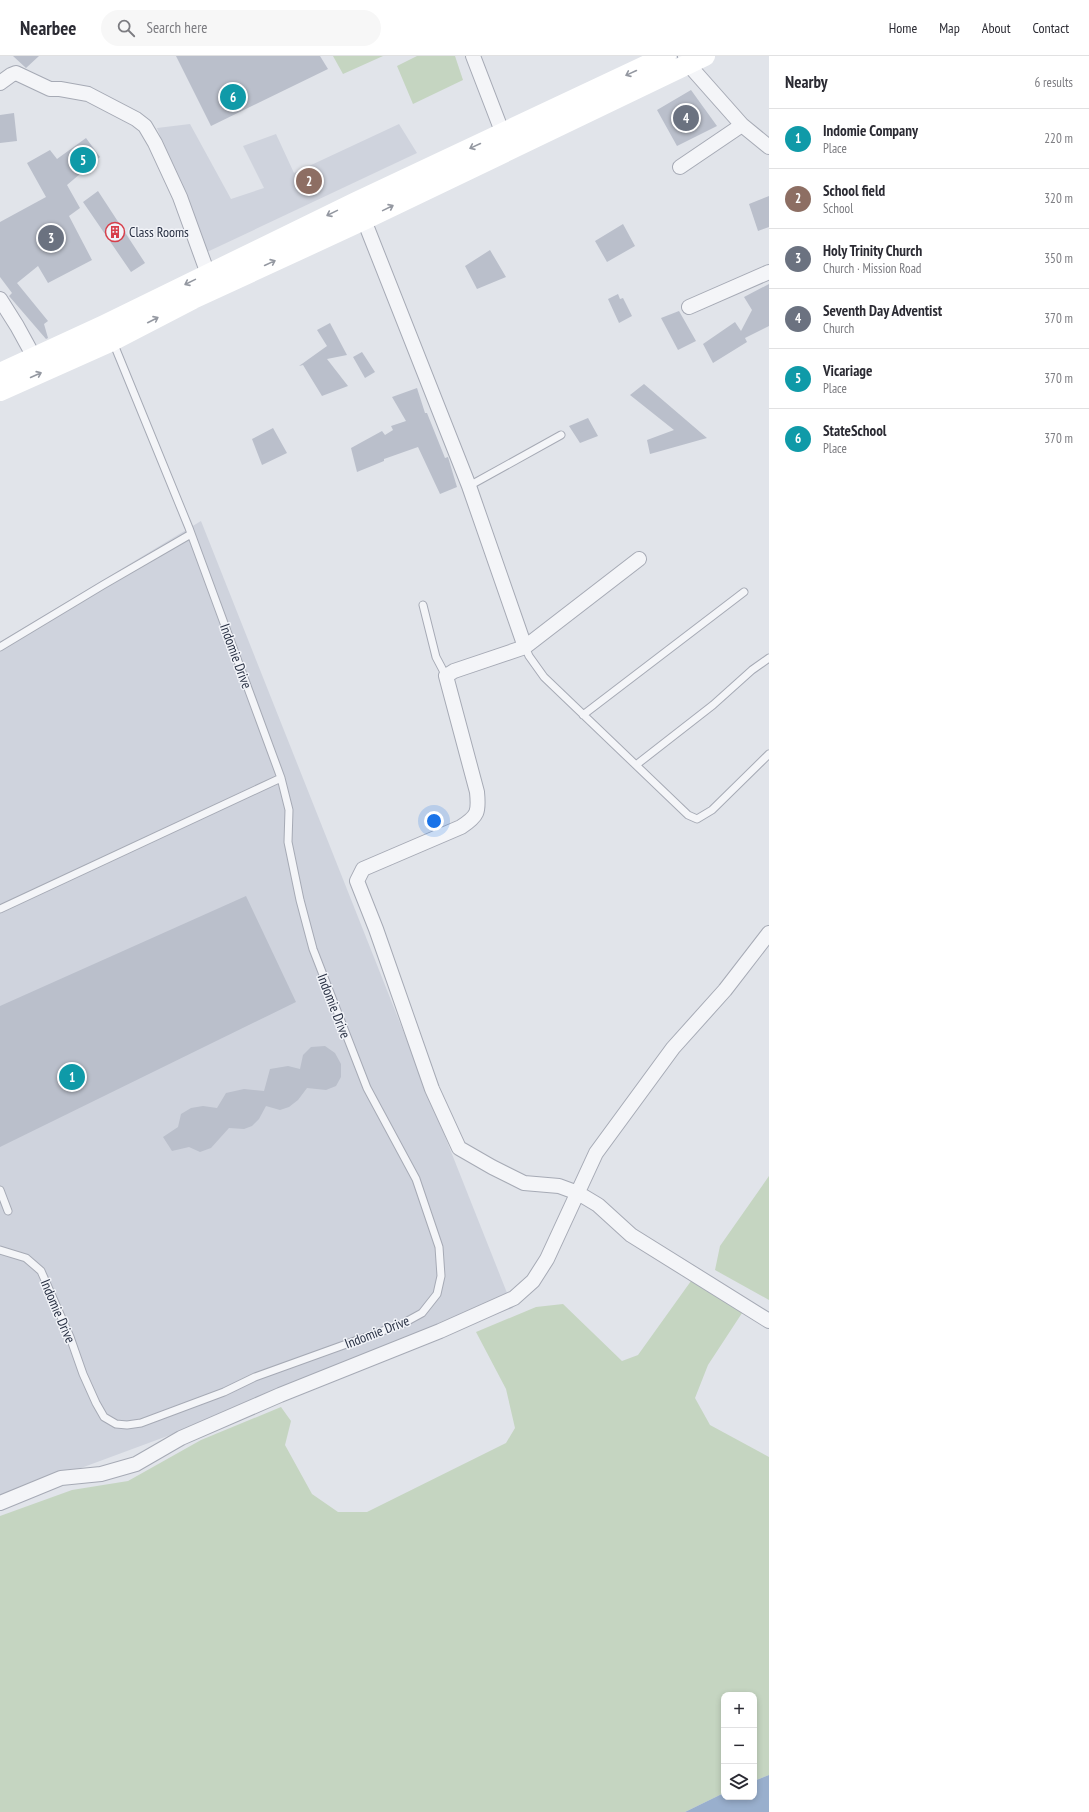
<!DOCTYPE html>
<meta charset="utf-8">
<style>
body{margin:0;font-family:"PT Sans Narrow",sans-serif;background:#f7f7f7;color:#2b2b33}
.controls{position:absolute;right:12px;bottom:12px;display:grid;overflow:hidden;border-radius:8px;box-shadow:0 2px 6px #0003}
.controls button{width:36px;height:36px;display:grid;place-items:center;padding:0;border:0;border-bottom:1px solid #e1e1e2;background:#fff;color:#2b2b33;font:20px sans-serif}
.you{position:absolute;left:434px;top:765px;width:14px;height:14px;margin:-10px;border:3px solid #fff;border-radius:50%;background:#1a73e8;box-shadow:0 0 0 6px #1a73e833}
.badge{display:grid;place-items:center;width:26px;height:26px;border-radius:50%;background:#d73e4a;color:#fff;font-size:13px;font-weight:700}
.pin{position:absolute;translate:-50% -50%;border:2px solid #fff;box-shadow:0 1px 4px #0006}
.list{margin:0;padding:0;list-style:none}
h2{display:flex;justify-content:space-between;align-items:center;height:52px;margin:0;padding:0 16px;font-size:17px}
h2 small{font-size:13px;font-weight:400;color:#7c7c81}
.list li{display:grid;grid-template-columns:26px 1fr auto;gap:12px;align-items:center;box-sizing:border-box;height:60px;padding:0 16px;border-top:1px solid #e1e1e2}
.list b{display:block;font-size:15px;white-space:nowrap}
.list p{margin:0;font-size:13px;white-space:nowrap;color:#7c7c81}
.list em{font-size:13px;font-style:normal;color:#7c7c81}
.icon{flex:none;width:22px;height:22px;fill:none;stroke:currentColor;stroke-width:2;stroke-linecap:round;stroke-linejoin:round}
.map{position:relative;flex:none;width:769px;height:1756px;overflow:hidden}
header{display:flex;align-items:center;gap:24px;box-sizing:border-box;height:56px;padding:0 20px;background:#fff;border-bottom:1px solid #e1e1e2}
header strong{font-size:19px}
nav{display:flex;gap:22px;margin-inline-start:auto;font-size:14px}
.search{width:280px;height:36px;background:#f7f7f7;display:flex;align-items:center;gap:10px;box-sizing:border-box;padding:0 14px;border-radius:22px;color:#7c7c81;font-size:15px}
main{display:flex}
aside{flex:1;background:#fff}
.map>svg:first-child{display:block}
.built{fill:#cfd3dd}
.green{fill:#c5d5c1}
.water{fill:#99afcd}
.building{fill:#babfcb}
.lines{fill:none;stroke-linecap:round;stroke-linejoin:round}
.service-casing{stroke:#a6aab5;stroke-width:9}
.minor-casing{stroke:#a6aab5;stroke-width:16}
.service{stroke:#f4f5f8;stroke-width:7}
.minor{stroke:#f4f5f8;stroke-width:14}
.secondary{stroke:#fff;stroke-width:20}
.oneway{stroke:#9498a1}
.labels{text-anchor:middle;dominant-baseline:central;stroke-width:3;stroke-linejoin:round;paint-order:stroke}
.poi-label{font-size:14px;fill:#283043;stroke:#f1f3f8;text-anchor:start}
.street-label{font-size:14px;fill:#283043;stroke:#f1f3f8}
</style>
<header>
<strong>Nearbee</strong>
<div class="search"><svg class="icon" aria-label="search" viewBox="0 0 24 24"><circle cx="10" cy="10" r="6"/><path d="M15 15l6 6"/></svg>Search here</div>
<nav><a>Home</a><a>Map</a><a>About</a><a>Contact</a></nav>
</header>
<main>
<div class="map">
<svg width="769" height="1756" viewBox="0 0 769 1756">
<rect width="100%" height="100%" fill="#e1e4ea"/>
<path class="built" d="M190,68L231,143L264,132L243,90L276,78L294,117L399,68L417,97L207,196L157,72Z
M201,465L513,1252L0,1442V586Z"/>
<path class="green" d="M333,0H383L343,18Z
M417,0H455L463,24L413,48L397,10Z
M769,1120V1244L715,1214L720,1190Z
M691,1225L744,1254L708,1309L695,1342L710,1369L769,1401V1719L754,1725V1639H724V1737L685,1756H0V1460L72,1434L128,1425L201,1384L281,1351L291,1365L285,1389L312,1438L338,1456H367L506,1387L515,1372L506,1333L476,1276L536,1251L563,1248L622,1305L638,1299Z"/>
<path class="water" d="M769,1719V1756H685L724,1737V1741H754V1725Z"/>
<path class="building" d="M13,0H39L26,12Z
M176,0H320L328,13L211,70Z
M691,34L717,70L677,90L657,54Z
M14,57L17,85L0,87V59Z
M86,82L100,101L67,129L80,152L69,160L92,204L48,227L38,210L17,227L48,265L44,268L48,282L46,283L9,240L12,237L0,221V166L46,141L27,107L50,94L57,103Z
M98,135L145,207L131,216L83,146Z
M769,140V171L758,175L749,148Z
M623,168L635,190L607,206L595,185Z
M490,194L506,221L477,233L465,210Z
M769,228V270L745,282L747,286L713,307L703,288L735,266L741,275L752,254L744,241Z
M618,238L620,243L623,242L632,260L619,267L608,243Z
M679,255L696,285L678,294L661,262Z
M330,267L347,299L327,303L348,330L322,340L303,309L299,310L327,290L317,274Z
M362,296L375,316L365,322L353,301Z
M644,328L707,382L650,398L647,384L674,374L630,339Z
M417,332L425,357H427L445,402L448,401L457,431L440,438L418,391L384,403V405L357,416L351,392L382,375L385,379L393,374L391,370L406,365L392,341Z
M588,362L598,380L580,387L569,370Z
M273,372L287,397L262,409L252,383Z
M246,840L296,946L0,1091V950Z
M325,990L335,997L341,1008V1021L336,1030L326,1034L307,1032L298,1044L289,1051L280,1054L266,1050L259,1063L252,1070L244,1073L229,1072L211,1092L200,1096L189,1091L172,1095L163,1081L178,1071L181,1058L191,1052L203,1050L217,1052L226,1037L244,1033L264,1035L270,1013L288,1010L300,1013L303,999L311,991Z"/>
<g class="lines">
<g class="service-casing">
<path id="service" d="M469,430L561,379
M423,549L436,601L446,620
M0,591L103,529L191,478
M525,591L529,600L544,621L688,759L697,763L712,754L769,698
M583,659L744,536
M636,709L713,649L752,614L769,602
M0,853L281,722
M0,1134L8,1155
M0,1194L26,1202L41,1215L70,1281L83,1318L96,1347L104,1361L116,1368L127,1369L141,1367L224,1336L255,1321L402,1268L422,1257L437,1238L441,1220L439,1191L416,1123L367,1032L313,893L300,844L288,786L289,754L281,722L189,472L113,286"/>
</g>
<g class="minor-casing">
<path id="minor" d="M473,0L503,78
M685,0L688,8L742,69L769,91
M0,27L11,19L16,17L50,33H60L88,38L136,63L145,70L155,87L180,141L208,218
M680,111L742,69
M364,164L469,430L525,591
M0,243L17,270L34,301
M689,251L769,216
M639,503L525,591L454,615L446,620L477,736C479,756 478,760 461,771L363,813L357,825L376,873L432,1033L459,1092L492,1111L524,1127L559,1130L578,1137L598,1149L631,1179L769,1265
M0,1447L61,1422L101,1418L136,1408L181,1382L280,1339L440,1275L514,1242L533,1225L547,1203L596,1097L673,992L725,934L769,877"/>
</g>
<use href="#service" class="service"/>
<use href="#minor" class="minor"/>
<path class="secondary" d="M0,317L104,269L356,146L666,0
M0,335L112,285L193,243L364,164L705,0"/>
</g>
<defs><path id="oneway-shaft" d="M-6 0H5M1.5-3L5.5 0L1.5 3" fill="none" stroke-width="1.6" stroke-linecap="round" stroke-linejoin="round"/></defs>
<g class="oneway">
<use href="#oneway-shaft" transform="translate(631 17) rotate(155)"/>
<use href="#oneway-shaft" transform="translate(475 90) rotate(155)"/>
<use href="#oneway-shaft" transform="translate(388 152) rotate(-26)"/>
<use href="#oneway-shaft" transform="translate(332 157) rotate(154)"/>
<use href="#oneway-shaft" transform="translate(270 207) rotate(-25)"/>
<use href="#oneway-shaft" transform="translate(190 226) rotate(154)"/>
<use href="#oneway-shaft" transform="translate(153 264) rotate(-27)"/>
<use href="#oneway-shaft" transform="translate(36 319) rotate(-24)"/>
</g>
<defs>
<g id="building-ring" transform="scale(1)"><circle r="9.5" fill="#f1f3f8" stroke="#d73e4a" stroke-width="1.5"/><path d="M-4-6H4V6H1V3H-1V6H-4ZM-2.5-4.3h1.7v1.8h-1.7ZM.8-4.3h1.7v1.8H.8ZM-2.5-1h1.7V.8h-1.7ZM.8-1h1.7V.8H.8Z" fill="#d73e4a"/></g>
</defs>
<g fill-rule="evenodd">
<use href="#building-ring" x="115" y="176"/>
</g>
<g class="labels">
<g class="poi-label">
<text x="129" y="176">Class Rooms</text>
</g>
<g class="street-label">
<text transform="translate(236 600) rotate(70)">Indomie Drive</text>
<text transform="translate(334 950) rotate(69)">Indomie Drive</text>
<text transform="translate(58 1255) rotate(67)">Indomie Drive</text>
<text transform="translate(377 1276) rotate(-21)">Indomie Drive</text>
</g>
</g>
</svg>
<div class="controls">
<button>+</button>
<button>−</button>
<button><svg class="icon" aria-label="layers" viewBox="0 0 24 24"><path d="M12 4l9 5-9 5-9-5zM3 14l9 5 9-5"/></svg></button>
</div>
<div class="you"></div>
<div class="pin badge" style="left:72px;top:1021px;background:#0f9aa8">1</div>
<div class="pin badge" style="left:309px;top:125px;background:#8d6e63">2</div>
<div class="pin badge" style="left:51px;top:182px;background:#6b7280">3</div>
<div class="pin badge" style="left:686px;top:62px;background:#6b7280">4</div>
<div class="pin badge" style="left:83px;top:104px;background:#0f9aa8">5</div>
<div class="pin badge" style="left:233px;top:41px;background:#0f9aa8">6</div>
</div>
<aside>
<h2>Nearby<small>6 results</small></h2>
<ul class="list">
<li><span class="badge" style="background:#0f9aa8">1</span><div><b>Indomie Company</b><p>Place</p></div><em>220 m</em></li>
<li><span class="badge" style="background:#8d6e63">2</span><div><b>School field</b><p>School</p></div><em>320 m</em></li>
<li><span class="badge" style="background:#6b7280">3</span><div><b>Holy Trinity Church</b><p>Church · Mission Road</p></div><em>350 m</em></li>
<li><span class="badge" style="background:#6b7280">4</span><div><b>Seventh Day Adventist</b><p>Church</p></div><em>370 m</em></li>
<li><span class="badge" style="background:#0f9aa8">5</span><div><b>Vicariage</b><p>Place</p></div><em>370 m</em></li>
<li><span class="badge" style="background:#0f9aa8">6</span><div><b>StateSchool</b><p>Place</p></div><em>370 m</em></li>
</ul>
</aside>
</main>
